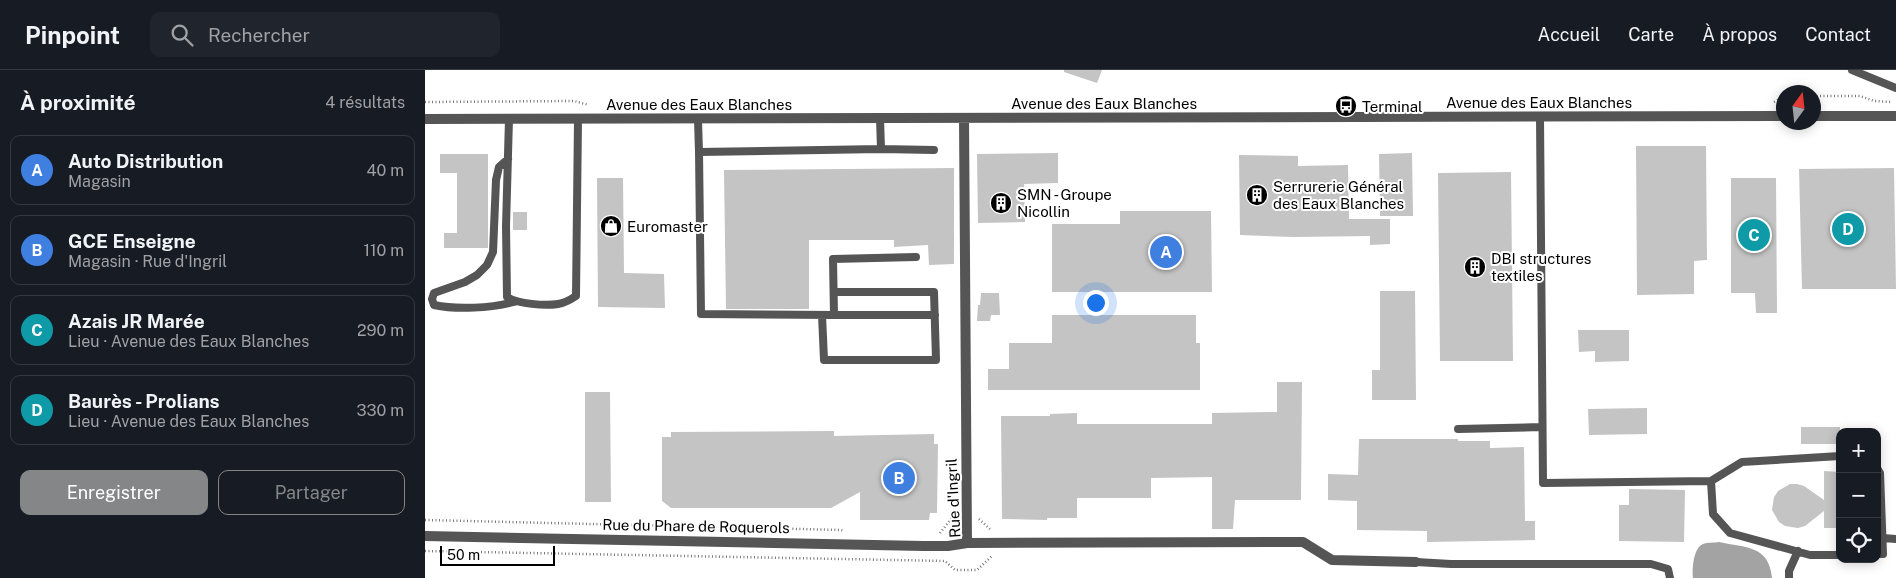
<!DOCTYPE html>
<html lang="fr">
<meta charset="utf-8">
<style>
body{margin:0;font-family:"Public Sans",sans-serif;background:#20242c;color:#f1f3f6}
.controls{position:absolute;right:15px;bottom:15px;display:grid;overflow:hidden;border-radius:10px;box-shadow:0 2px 12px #0003}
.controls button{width:45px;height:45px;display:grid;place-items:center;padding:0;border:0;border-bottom:1px solid #363941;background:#171b24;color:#f1f3f6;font:25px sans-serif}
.compass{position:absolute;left:1351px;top:15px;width:45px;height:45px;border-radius:50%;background:#171b24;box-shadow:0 2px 12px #0003;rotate:15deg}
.scale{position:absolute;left:15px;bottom:12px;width:115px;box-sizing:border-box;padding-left:5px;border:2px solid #000;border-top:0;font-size:14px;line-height:18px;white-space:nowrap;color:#000;-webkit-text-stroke:4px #fff;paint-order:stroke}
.you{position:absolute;left:670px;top:232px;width:18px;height:18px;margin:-12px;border:4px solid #fff;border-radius:50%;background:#1a73e8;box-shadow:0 0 0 8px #1a73e833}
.badge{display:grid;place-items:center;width:32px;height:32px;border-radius:50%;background:#858687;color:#fff;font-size:16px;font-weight:700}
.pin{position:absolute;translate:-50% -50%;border:2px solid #fff;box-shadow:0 1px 5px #0006}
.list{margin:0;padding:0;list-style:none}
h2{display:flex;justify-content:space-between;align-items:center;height:65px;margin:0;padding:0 20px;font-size:21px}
h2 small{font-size:16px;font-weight:400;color:#9ea1a6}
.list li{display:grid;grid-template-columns:32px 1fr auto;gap:15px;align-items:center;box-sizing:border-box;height:70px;margin:0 10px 10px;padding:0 10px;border:1px solid #363941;border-radius:10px}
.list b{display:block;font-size:19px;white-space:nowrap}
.list p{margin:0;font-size:16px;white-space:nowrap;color:#9ea1a6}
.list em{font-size:16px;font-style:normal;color:#9ea1a6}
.actions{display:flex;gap:10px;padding:15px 20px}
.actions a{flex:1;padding:11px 0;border:1px solid #858687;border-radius:10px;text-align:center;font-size:18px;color:#858687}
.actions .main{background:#858687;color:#fff}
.icon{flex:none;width:28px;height:28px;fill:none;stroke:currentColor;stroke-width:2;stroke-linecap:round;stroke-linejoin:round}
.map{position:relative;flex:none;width:1471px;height:508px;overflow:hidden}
header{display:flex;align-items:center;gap:30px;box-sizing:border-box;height:70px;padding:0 25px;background:#171b24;border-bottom:1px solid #363941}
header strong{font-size:24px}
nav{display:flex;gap:28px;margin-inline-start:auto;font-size:18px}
.search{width:350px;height:45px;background:#20242c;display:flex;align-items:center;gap:12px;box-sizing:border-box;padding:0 18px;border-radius:10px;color:#9ea1a6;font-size:19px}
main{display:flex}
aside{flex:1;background:#171b24}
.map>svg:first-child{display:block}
.water{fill:#a3a3a3}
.building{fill:#c4c4c4}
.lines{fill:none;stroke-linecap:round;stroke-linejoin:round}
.path{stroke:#777;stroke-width:2.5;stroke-dasharray:1 2.5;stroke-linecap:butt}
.lane{stroke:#555;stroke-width:8}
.street{stroke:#555;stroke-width:10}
.labels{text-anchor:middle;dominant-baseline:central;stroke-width:4;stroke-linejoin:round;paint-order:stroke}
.street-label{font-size:15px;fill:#000;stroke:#fff}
.poi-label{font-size:15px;fill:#000;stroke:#fff;text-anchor:start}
</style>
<header>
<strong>Pinpoint</strong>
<div class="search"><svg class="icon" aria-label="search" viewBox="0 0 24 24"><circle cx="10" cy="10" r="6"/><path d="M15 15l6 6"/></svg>Rechercher</div>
<nav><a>Accueil</a><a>Carte</a><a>À propos</a><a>Contact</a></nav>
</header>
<main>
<aside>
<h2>À proximité<small>4 résultats</small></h2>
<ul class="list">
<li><span class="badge" style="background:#3f7fe0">A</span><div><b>Auto Distribution</b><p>Magasin</p></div><em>40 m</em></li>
<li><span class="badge" style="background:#3f7fe0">B</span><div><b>GCE Enseigne</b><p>Magasin · Rue d'Ingril</p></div><em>110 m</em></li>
<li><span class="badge" style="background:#0f9aa8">C</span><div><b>Azais JR Marée</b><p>Lieu · Avenue des Eaux Blanches</p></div><em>290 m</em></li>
<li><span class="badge" style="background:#0f9aa8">D</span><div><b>Baurès - Prolians</b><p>Lieu · Avenue des Eaux Blanches</p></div><em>330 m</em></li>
</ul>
<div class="actions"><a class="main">Enregistrer</a><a>Partager</a></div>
</aside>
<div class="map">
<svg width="1471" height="508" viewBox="0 0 1471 508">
<rect width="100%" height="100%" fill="#fff"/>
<path class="water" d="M1294,472C1321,478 1344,475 1347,508H1268C1267,500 1268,478 1278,474C1282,472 1290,473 1294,472Z"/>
<path class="building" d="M639,0H677L672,13L639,2Z
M1211,76H1281L1282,190L1269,191V224L1212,225Z
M633,83V113L599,114L600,152L553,153L552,84Z
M987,83L988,146H955L954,84Z
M15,84H63V178H19V163H32V103H15Z
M814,85L873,86V96L923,95L924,149H965V174L945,175V166L868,167L815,165Z
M529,98V194L504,195L503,175L469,177V170H384V239H301L299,100Z
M1469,98L1471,219H1377L1374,99Z
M1086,102L1088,291H1015L1013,103Z
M172,108H198L199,203L239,204L240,238L173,237Z
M1306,108H1351L1352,243H1331L1330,223H1306Z
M695,141H786L787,222H627V154H695Z
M88,142H102V160H88Z
M955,221H990L991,330H947V300H955Z
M556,223H574L575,245H566L565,251H552L553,235H555Z
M627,245H771V273H775V320H563V299H584V273H627Z
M1153,260H1204V291L1170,292V281L1154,282Z
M852,312H877L876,430H810L808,459H787V407L726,408V428H652V448H622V450L577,449L576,346H625V344L652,343V354H787V343L852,342Z
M160,322H185L186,432H160Z
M1222,338V364L1164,365L1163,339Z
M1376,357H1415V374H1376Z
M409,361V366L509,364V374H513L512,443H505L504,450H435V422L406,438H246L237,431V367H246V362Z
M934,369H1033V371H1065V378L1099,377L1100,451H1110V470L1002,472V461L932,460V431L903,430V404L933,405Z
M1399,401L1415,402V458H1399V441L1380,456L1373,458L1360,456L1354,452L1347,440L1349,427L1353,421L1365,414H1372L1379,416L1399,430Z
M1204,419L1260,420L1259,472L1194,471V435H1204Z"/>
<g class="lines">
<path class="path" d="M1388,26H1435L1449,31L1467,32
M0,32L149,31L164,35
M1349,32L1358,27
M554,449L565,459
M0,450L416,460L419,461
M515,463L530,444
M0,481L520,491L530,500H552L567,486"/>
<path class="lane" d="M1427,0L1471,18
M1115,47L1118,413L1286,411
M84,49L81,156L82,227C93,234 120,236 133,234C140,233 145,230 151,226L153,49
M273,50L274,82L456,79L455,48
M456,79L509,80
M274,82L276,244L409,245L408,189L491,187
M83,89L74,97L71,110L68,182L62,195L52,205L40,212L9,223L7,229L9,235C32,240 66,238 89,232
M397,245L399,290H511L509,222H409
M409,245H510
M1033,359L1117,357
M1415,386L1317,392L1286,411L1288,444L1305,463L1385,485H1415
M1452,398L1455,403L1458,484H1452
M1458,468L1471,469
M991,492L1026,494H1226L1243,499L1245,508
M1364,508V501L1373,481"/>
<path class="street" d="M1388,46H1471
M539,48L542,473L878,472L907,490L991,492
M0,49L1358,46
M0,466L498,476H523L542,473"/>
</g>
<defs>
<g id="bus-disc" transform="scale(1.125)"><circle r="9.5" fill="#000" stroke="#fff"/><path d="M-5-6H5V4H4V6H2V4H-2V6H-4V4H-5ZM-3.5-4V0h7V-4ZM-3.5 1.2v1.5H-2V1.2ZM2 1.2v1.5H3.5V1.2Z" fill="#fff"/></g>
<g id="building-disc" transform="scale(1.125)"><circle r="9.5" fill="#000" stroke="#fff"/><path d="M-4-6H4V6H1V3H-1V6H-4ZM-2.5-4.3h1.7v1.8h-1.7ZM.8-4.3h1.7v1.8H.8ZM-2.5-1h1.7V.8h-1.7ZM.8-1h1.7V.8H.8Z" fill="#fff"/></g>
<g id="shop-disc" transform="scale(1.125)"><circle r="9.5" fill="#000" stroke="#fff"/><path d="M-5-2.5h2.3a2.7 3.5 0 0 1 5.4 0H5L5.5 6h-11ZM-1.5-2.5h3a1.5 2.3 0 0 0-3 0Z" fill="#fff"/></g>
</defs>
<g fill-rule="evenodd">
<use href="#bus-disc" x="921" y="36"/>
<use href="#building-disc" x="832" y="125"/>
<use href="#building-disc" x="576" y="133"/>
<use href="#shop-disc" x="186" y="156"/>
<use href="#building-disc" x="1050" y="197"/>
</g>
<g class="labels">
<g class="street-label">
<text x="1114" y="32">Avenue des Eaux Blanches</text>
<text x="679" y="33">Avenue des Eaux Blanches</text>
<text x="274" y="34">Avenue des Eaux Blanches</text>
<text transform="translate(528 428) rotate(-93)">Rue d'Ingril</text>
<text transform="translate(271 456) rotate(1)">Rue du Phare de Roquerols</text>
</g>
<g class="poi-label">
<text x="937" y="36">Terminal</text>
<text x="848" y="116">Serrurerie Général<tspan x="848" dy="17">des Eaux Blanches</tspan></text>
<text x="592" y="124">SMN - Groupe<tspan x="592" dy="17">Nicollin</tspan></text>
<text x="202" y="156">Euromaster</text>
<text x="1066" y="188">DBI structures<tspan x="1066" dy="17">textiles</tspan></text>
</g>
</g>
</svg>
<div class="controls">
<button>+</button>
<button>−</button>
<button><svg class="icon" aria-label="locate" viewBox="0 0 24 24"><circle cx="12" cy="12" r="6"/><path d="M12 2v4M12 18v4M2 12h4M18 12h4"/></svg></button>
</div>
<svg class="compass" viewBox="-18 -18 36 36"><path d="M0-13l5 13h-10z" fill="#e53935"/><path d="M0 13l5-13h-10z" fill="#9ea1a6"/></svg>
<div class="scale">50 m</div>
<div class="you"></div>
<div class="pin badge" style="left:741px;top:182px;background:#3f7fe0">A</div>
<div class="pin badge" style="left:474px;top:408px;background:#3f7fe0">B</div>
<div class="pin badge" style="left:1329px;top:165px;background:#0f9aa8">C</div>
<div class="pin badge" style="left:1423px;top:159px;background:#0f9aa8">D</div>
</div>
</main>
